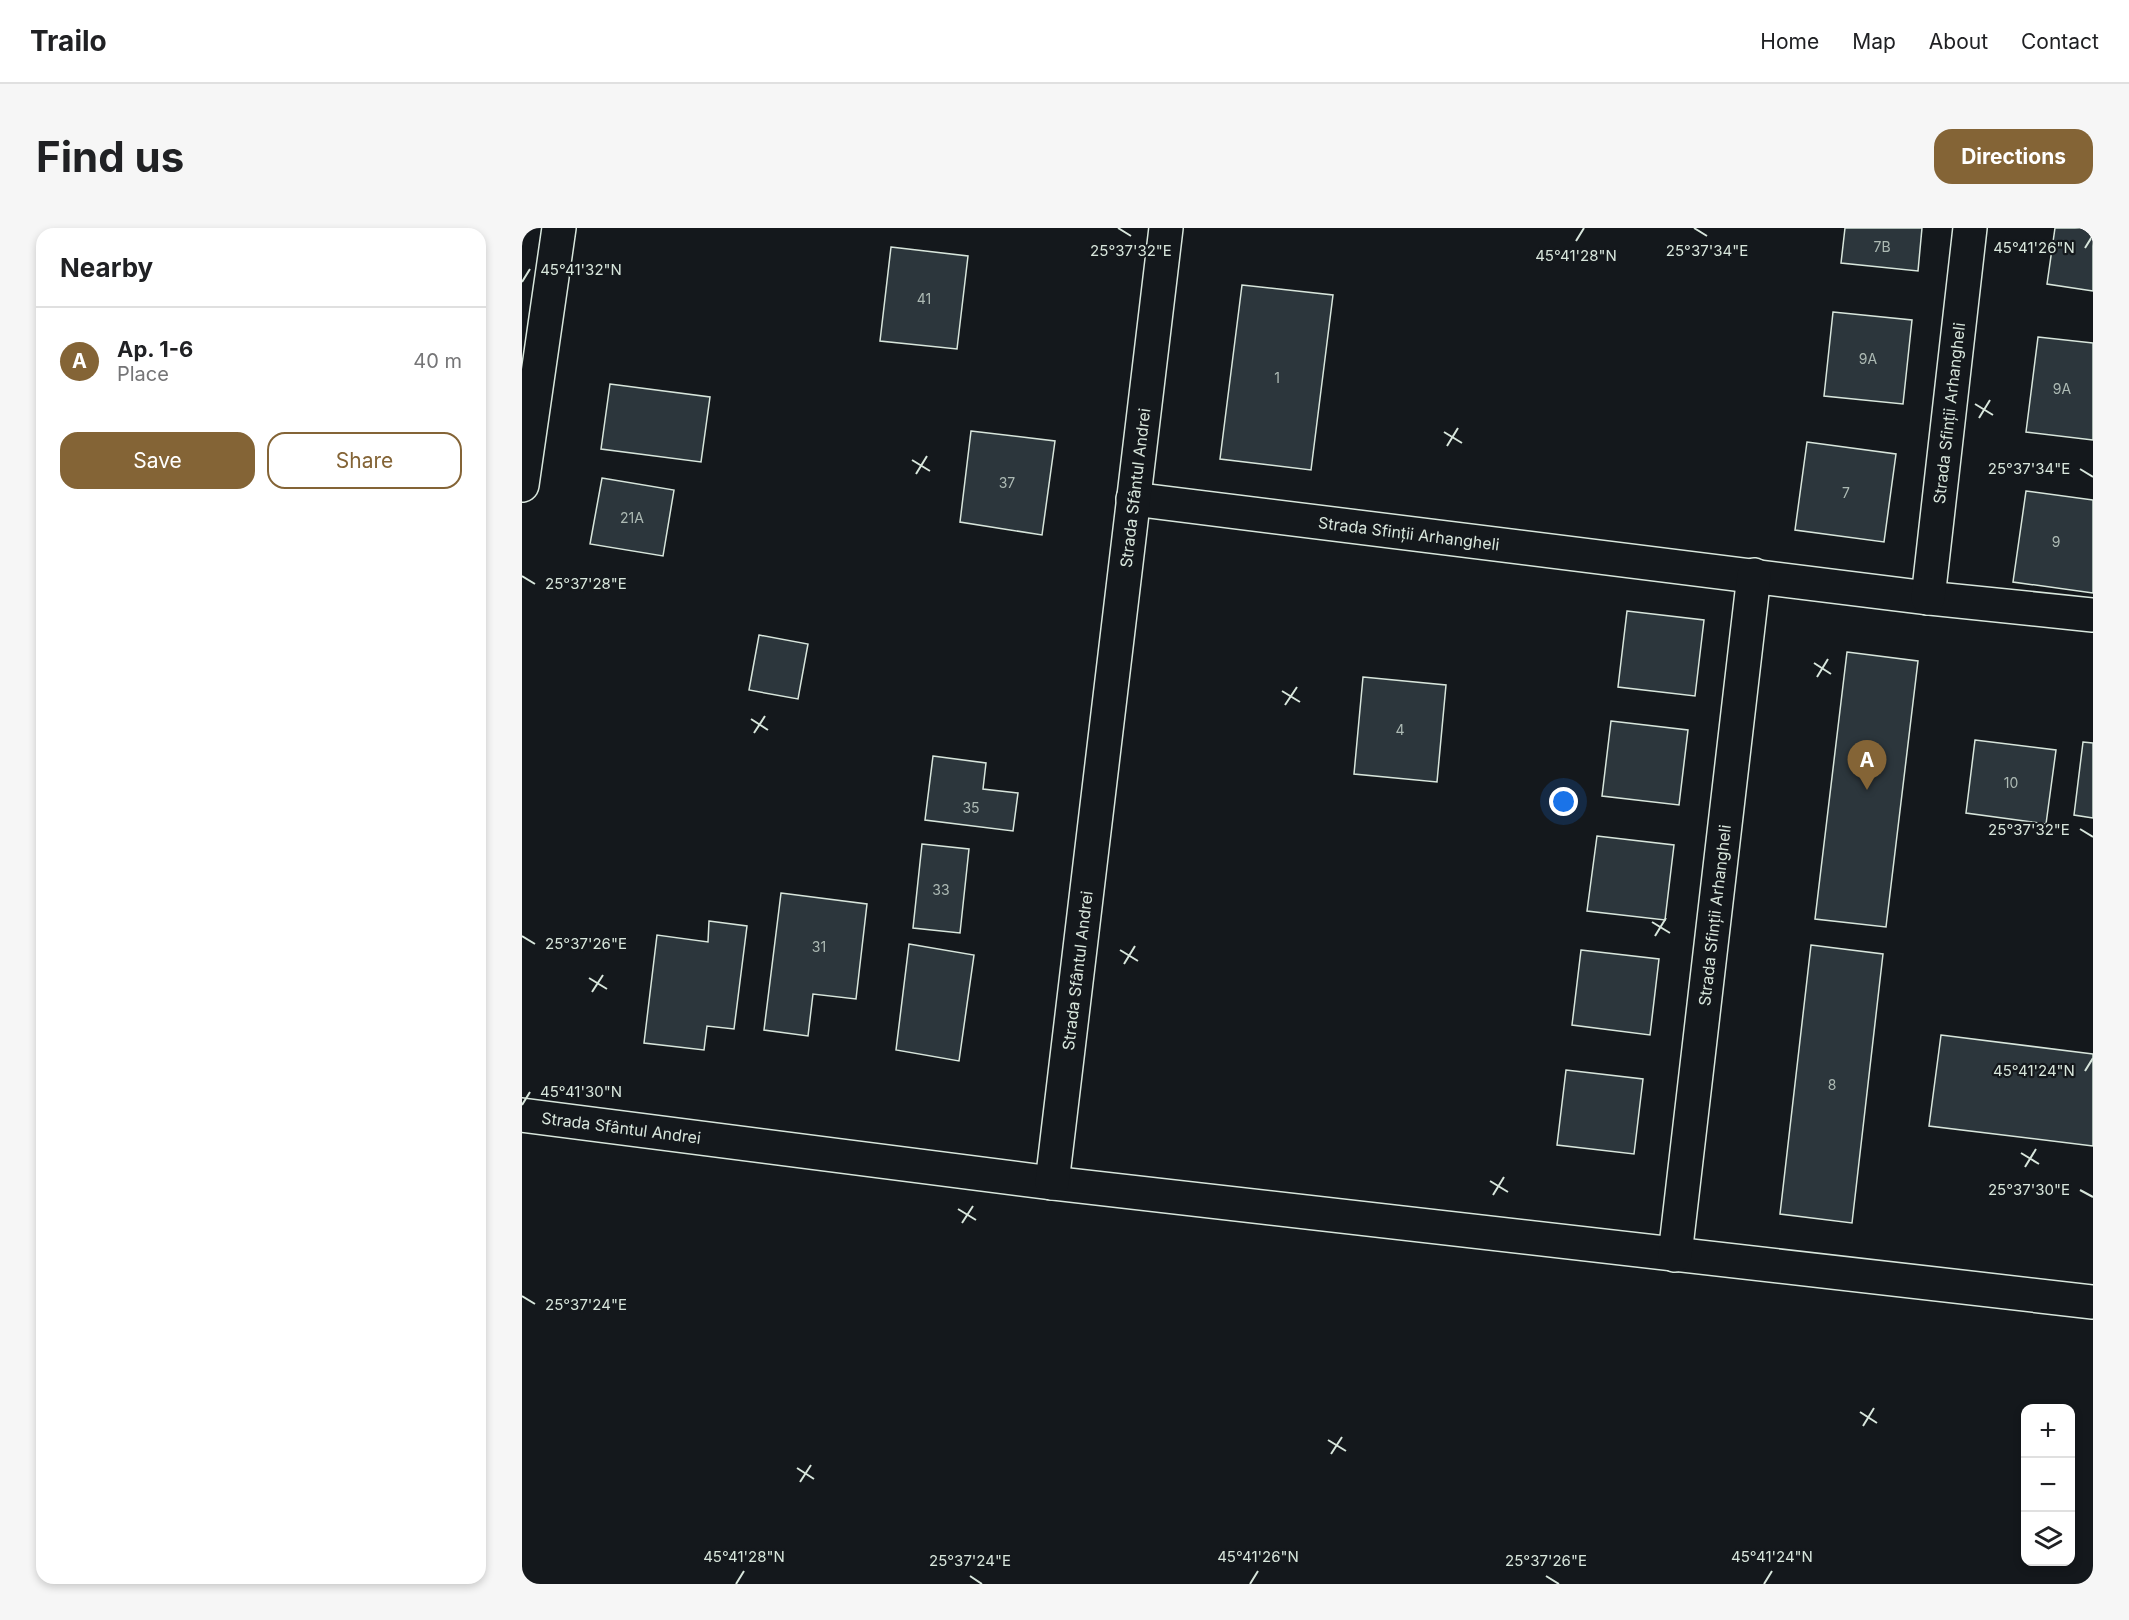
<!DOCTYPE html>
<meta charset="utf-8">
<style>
body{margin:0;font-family:Inter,sans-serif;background:#f6f6f6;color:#202124}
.controls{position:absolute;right:18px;bottom:18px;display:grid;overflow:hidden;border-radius:12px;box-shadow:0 3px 9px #0003}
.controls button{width:54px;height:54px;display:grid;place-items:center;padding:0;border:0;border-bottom:2px solid #e0e0e0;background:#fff;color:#202124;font:30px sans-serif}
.you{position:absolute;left:1042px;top:574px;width:21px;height:21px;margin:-15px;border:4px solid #fff;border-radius:50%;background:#1a73e8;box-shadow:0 0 0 9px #1a73e833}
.badge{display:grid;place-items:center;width:39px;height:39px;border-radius:50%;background:#846436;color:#fff;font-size:20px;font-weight:700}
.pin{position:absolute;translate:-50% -50px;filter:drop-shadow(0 2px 3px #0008)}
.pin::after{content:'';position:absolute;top:32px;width:21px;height:18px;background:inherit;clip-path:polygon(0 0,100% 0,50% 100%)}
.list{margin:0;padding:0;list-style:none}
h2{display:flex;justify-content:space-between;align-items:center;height:78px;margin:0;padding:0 24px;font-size:26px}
h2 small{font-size:20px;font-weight:400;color:#757577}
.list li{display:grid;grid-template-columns:39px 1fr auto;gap:18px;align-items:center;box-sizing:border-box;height:108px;padding:0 24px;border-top:2px solid #e0e0e0}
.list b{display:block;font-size:22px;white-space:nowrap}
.list p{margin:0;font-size:20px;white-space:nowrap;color:#757577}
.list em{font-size:20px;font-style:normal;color:#757577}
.actions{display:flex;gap:12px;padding:18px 24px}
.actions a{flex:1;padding:14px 0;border:2px solid #846436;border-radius:18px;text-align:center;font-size:21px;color:#846436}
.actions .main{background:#846436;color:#fff}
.icon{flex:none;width:33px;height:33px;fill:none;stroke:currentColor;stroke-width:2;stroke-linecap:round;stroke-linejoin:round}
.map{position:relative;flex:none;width:1571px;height:1356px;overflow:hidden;border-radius:18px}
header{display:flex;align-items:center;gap:36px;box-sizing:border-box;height:84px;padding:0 30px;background:#fff;border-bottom:2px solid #e0e0e0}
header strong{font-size:28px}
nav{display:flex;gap:33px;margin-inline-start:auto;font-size:21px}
.intro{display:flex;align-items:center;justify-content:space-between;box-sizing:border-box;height:144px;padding:0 36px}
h1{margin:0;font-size:42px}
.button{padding:15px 27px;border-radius:18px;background:#846436;color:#fff;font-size:21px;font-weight:700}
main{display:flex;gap:36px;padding:0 36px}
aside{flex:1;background:#fff;border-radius:18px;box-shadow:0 3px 9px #0003}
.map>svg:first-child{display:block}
.building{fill:#2c363c;stroke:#d8e6dc;stroke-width:1.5}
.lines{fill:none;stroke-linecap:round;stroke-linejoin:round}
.minor-casing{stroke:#d8e6dc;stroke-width:36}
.minor{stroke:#14181c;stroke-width:33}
.ticks{fill:none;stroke:#d8e6dc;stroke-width:2}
.labels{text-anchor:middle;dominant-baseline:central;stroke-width:4.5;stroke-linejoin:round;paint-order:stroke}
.number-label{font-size:14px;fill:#adbab4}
.street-label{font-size:16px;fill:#d8e6dc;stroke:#14181c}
.ticks-label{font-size:15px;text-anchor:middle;fill:#d8e6dc;stroke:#14181c;stroke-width:4.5;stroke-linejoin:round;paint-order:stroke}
</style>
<header>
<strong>Trailo</strong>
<nav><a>Home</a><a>Map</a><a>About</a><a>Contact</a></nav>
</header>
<div class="intro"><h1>Find us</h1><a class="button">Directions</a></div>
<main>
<aside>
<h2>Nearby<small></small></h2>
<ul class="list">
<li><span class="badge">A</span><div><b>Ap. 1-6</b><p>Place</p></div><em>40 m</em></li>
</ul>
<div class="actions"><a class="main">Save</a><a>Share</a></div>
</aside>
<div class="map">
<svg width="1571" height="1356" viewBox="0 0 1571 1356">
<rect width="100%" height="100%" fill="#14181c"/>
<path class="building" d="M1323,0H1400L1396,43L1319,35Z
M1533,0H1571V63L1525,56Z
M369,19L446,28L435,121L358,113Z
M720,57L811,67L789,242L698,231Z
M1311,84L1390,92L1381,176L1302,168Z
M1516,109L1571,115V212L1504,204Z
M88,156L188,169L179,234L79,221Z
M449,203L533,213L520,307L438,294Z
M1285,214L1374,226L1362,314L1273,302Z
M80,250L152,262L141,328L68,316Z
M1504,263L1571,272V365L1491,354Z
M1105,383L1182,392L1173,468L1096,459Z
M237,407L286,416L276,471L227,462Z
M1325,424L1396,433L1364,699L1293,691Z
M841,449L924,457L915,554L832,546Z
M1089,493L1166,502L1157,577L1080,568Z
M1453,512L1534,522L1524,596L1444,585Z
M1561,514L1571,515V590L1552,587Z
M411,528L464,535L461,561L496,565L491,603L403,592Z
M1075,608L1152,617L1143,692L1065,683Z
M400,616L447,621L438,705L391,700Z
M259,665L345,676L334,771L291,766L286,808L242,802Z
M187,693L225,698L212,801L185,798L182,822L122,815L135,707L186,714Z
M387,716L452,727L437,833L374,822Z
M1289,717L1361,726L1330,995L1258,986Z
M1059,722L1137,731L1128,807L1050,797Z
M1419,807L1571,826V918L1407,898Z
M1044,842L1121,851L1112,926L1035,917Z"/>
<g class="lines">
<g class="minor-casing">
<g id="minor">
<path d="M0,257L37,0"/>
<path id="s1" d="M611,271L1406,370L1571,387"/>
<path id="s2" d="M1406,370L1448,0"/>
<path id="s3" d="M0,887L530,955L1571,1074"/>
<path id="s4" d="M530,955L644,0"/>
<path id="s5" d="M1153,1027L1232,347"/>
</g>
</g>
<use href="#minor" class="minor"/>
</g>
<path class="ticks" d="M596,0L609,8M1172,0L1185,8M1054,13L1062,0M1563,20L1571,7M0,54L8,41M1453,176L1471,187M1457,190L1468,172M922,204L940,215M925,218L936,200M390,232L408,243M1558,241L1571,249M394,246L405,228M0,348L13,356M1292,435L1309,446M1295,449L1306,431M760,463L778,474M763,477L775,459M229,491L246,502M232,505L243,488M1558,601L1571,609M1130,694L1148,705M0,708L13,716M1133,708L1144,690M598,722L616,733M602,736L613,718M67,750L85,761M70,764L81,747M1563,843L1571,830M0,877L8,864M1499,925L1517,936M1503,939L1514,921M968,953L986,964M1558,962L1571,969M971,967L982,949M436,981L454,992M440,995L451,978M0,1068L13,1076M1338,1184L1355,1195M1341,1198L1352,1180M806,1212L824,1223M809,1226L820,1209M275,1240L292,1251M278,1254L289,1237M448,1348L460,1356M1024,1348L1037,1356M214,1356L222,1343M728,1356L736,1343M1242,1356L1250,1343"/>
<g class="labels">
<g class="number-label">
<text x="1360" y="18">7B</text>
<text x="402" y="70">41</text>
<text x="1346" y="130">9A</text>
<text x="755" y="149">1</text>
<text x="1540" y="160">9A</text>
<text x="485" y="254">37</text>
<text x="1324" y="264">7</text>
<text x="110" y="289">21A</text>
<text x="1534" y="313">9</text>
<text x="878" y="501">4</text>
<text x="1489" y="554">10</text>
<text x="449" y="579">35</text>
<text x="419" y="661">33</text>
<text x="297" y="718">31</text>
<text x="1310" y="856">8</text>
</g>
<g class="street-label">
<text stroke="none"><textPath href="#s2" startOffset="186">Strada Sfinții Arhangheli</textPath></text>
<text stroke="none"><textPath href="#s4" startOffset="700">Strada Sfântul Andrei</textPath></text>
<text stroke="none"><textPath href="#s1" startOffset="278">Strada Sfinții Arhangheli</textPath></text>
<text stroke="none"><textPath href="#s5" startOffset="342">Strada Sfinții Arhangheli</textPath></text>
<text stroke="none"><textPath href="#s4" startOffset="214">Strada Sfântul Andrei</textPath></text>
<text stroke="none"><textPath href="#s3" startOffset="100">Strada Sfântul Andrei</textPath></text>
</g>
</g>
<g class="ticks-label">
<text x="1512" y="25">45°41'26"N</text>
<text x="1185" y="28">25°37'34"E</text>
<text x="609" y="28">25°37'32"E</text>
<text x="1054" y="33">45°41'28"N</text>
<text x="59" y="47">45°41'32"N</text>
<text x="1507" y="246">25°37'34"E</text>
<text x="64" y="361">25°37'28"E</text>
<text x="1507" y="607">25°37'32"E</text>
<text x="64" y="721">25°37'26"E</text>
<text x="1512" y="848">45°41'24"N</text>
<text x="59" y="869">45°41'30"N</text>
<text x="1507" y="967">25°37'30"E</text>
<text x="64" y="1082">25°37'24"E</text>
<text x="222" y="1334">45°41'28"N</text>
<text x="736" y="1334">45°41'26"N</text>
<text x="1250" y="1334">45°41'24"N</text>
<text x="448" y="1338">25°37'24"E</text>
<text x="1024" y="1338">25°37'26"E</text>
</g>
</svg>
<div class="controls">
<button>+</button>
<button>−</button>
<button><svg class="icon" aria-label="layers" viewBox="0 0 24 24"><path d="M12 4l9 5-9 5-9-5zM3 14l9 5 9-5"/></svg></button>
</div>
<div class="you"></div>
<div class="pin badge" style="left:1345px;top:562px">A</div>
</div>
</main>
